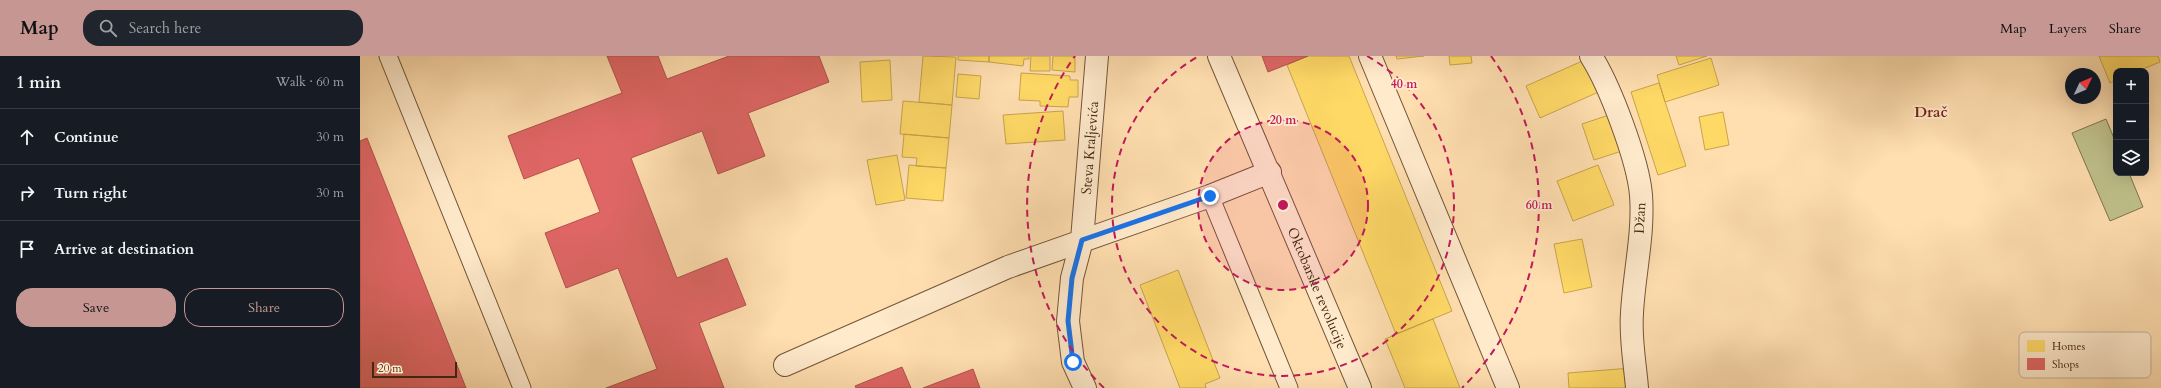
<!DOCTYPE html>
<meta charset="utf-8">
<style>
body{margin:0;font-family:Cardo,serif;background:#20242c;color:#f1f3f6}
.controls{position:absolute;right:12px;top:12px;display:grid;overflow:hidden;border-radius:8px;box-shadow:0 4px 16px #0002}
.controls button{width:36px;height:36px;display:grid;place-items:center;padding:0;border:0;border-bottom:1px solid #363941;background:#171b24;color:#f1f3f6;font:20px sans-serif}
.compass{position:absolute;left:1705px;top:12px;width:36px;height:36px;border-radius:50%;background:#171b24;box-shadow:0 4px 16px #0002;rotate:46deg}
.scale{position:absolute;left:12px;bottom:10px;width:85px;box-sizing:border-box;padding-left:4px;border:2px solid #442710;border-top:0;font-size:11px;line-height:14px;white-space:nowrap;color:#442710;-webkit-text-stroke:3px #ffeacc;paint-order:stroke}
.stop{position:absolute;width:12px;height:12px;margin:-9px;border:3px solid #1a73e8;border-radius:50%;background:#fff}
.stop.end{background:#1a73e8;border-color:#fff;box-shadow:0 1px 4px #0008}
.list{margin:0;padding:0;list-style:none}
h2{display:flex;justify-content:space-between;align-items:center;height:52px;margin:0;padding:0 16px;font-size:17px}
h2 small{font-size:13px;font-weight:400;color:#9ea1a6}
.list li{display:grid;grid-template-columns:26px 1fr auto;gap:12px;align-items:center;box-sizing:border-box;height:56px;padding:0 16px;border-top:1px solid #363941}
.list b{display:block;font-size:15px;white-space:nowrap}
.list em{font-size:13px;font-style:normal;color:#9ea1a6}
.actions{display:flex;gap:8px;padding:12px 16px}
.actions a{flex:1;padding:9px 0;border:1px solid #c59692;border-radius:16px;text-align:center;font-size:14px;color:#c59692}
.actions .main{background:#c59692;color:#111}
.icon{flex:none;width:22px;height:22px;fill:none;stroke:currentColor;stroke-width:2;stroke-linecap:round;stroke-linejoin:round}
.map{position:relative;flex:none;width:1801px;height:332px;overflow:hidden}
header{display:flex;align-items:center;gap:24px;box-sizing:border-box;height:56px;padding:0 20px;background:#c59692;color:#111}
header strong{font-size:19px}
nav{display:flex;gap:22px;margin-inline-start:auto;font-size:14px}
.search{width:280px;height:36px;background:#20242c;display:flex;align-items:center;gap:10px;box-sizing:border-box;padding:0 14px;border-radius:16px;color:#9ea1a6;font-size:15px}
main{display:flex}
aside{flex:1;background:#171b24}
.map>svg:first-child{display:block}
.green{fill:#c0c18c;stroke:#82744e}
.homes{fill:#ffd966;stroke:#c7a44c}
.shops{fill:#e06666;stroke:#b1534c}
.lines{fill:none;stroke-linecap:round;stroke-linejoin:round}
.service-casing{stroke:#735538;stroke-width:19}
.minor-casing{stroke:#735538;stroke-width:24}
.tertiary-casing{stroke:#735538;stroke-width:24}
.service{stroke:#ffeacc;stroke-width:17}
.minor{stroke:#ffeacc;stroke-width:22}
.tertiary{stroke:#ffeacc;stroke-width:22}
.route{stroke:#1a73e8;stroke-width:5}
.ring{fill:none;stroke:#c2185b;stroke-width:2;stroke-dasharray:7 5}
.labels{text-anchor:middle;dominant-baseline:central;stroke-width:4;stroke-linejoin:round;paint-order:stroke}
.street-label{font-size:14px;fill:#442710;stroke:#ffeacc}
.neighbourhood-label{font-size:15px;font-weight:bold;fill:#7a1f14;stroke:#ffeacc}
.key{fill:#ffeacc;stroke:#c7b094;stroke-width:1}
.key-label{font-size:11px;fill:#442710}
.centre{fill:#c2185b;stroke:#ffeacc;stroke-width:2}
.ring-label{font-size:12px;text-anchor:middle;font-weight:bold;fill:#c2185b;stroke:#ffeacc;stroke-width:4;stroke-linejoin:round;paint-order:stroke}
</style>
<header>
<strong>Map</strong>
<div class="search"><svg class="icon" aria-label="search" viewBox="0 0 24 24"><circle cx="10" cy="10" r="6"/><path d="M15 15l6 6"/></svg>Search here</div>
<nav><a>Map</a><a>Layers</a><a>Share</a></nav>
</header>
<main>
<aside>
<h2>1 min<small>Walk · 60 m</small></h2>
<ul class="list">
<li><svg class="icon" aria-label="ahead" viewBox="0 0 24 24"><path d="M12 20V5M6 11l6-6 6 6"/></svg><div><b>Continue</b></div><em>30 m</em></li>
<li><svg class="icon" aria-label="right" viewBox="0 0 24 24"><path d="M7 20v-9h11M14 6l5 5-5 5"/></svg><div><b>Turn right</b></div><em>30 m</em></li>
<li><svg class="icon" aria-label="arrive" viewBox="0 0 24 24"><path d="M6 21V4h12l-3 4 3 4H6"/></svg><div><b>Arrive at destination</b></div></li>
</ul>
<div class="actions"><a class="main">Save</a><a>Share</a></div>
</aside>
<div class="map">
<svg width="1801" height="332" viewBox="0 0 1801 332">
<rect width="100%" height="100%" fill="#ffdeb0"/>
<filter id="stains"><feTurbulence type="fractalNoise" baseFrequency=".005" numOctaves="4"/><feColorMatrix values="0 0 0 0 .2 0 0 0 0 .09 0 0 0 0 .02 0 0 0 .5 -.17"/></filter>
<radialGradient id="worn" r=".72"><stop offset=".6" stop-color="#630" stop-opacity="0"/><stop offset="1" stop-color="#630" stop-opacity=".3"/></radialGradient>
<path class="green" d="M1746,63L1756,87V117H1769L1783,151L1750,165L1712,77Z"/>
<path class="homes" d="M563,0L596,1L592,49L559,46Z
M598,0H629V6L598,4Z
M629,0H669V3H664L663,10L629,6Z
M671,0H690V15H670Z
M693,0H715V16L692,14Z
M948,0H989L1092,255L1036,278L927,9Z
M1036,0H1064L1037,3Z
M1089,0H1111L1112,7L1090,9Z
M1316,0H1347L1319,9Z
M1739,0H1798L1800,6L1778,15H1756V24L1750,27Z
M1229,2L1243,34L1180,62L1166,30Z
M1351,2L1359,29L1305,46L1297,19Z
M530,4L532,44L502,46L500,6Z
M661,17L710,20V24H718V41H709L708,51L680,50V45L659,44Z
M598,18L621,20L619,43L596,41Z
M1299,27L1326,110L1298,119L1271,36Z
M543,45L592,49L589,82L540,78Z
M703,55L705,84L646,88L643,59Z
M1363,56L1369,89L1345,94L1339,61Z
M1252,58L1265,94L1234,104L1222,68Z
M544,78L589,82L586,112L556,110L557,102L542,101Z
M537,99L545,144L516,149L507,104Z
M549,109L586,112L583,145L546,142Z
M1238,109L1254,149L1213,165L1197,125Z
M1222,183L1232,231L1204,237L1194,188Z
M818,214L860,322L845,328L846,332H820L780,229Z
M1073,263L1100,332H1045L1025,283Z
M1271,312L1273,332H1209L1208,317Z"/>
<path class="shops" d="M247,0H298L307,23L369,0H459L469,26L388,57L405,100L358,118L342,75L271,102L317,222L367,202L386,249L339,267L364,332H246L297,313L258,212L206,232L185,177L240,156L219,102L164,123L148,80L262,37Z
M902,0H948L908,16Z
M7,82L106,332H0V85Z
M542,311L551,332H496L495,330Z
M613,313L620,332H563Z"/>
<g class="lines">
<g class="service-casing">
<path id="service" d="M28,0L162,332
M850,140L929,332"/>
</g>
<g class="minor-casing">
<g id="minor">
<path d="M1010,0L1148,332"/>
<path d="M1231,0C1250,30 1278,104 1281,139C1284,178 1274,218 1272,257C1270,282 1275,307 1277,332"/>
<path d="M425,309L648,211L850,140L910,116"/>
<path id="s1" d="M725,332L713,306L708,265L712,222L722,184L737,0"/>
</g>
</g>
<g class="tertiary-casing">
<g id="tertiary">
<path id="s2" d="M859,0L1000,332"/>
</g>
</g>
<use href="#service" class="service"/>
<use href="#minor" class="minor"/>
<use href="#tertiary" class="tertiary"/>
</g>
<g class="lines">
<path class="route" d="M713,306L708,265L712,222L722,184L850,140"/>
</g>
<circle cx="923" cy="149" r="85" fill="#c2185b" fill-opacity=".12"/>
<g class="ring">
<circle cx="923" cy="149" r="85"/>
<path d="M1007 0A171 171 0 1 1 839 0"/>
<path d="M744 332A256 256 0 0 1 715 0M1131 0A256 256 0 0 1 1102 332"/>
</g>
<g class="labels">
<g class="street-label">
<text stroke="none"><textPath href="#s1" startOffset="245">Steva Kraljevića</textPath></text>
<text transform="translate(1280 162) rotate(-87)">Džan</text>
<text stroke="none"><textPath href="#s2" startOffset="252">Oktobarske revolucije</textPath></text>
</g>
<g class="neighbourhood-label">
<text x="1571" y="56">Drač</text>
</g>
</g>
<rect x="1659" y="276" width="132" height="46" rx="6" class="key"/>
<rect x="1667" y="284" width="18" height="12" fill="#ffd966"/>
<rect x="1667" y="302" width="18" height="12" fill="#e06666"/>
<g class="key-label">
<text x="1692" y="294">Homes</text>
<text x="1692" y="312">Shops</text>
</g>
<circle cx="923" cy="149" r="6" class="centre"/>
<g class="ring-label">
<text x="1044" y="32">40 m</text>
<text x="923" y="68">20 m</text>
<text x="1179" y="153">60 m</text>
</g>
<rect width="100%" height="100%" filter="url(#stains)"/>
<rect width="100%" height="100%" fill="url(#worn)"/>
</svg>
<div class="controls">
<button>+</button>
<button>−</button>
<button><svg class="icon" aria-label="layers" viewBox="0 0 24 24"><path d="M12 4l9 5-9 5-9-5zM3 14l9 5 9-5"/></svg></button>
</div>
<svg class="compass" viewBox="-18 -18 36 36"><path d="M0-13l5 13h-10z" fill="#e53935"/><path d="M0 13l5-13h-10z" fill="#9ea1a6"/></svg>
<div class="scale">20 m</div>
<div class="stop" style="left:713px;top:306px"></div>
<div class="stop end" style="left:850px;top:140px"></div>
</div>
</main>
